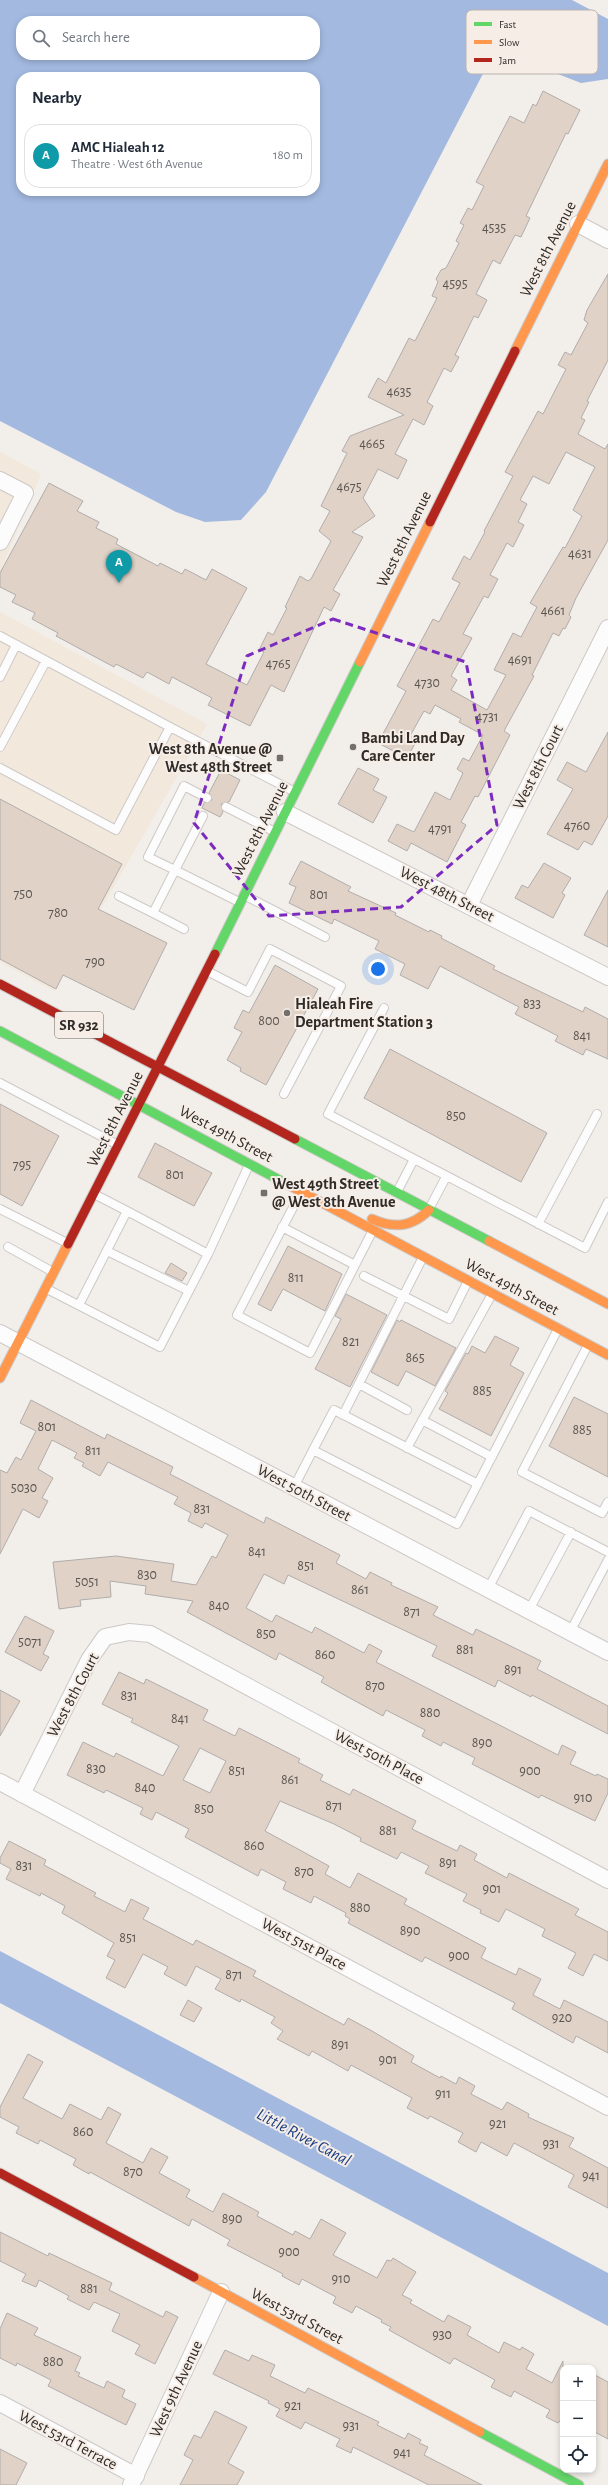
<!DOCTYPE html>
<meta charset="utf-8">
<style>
body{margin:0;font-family:"Alegreya Sans",sans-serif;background:#f2f2f3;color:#1f2937}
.controls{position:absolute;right:12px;bottom:12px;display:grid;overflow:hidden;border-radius:8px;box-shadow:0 2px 6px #0003}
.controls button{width:36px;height:36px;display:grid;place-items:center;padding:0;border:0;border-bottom:1px solid #e0e1e3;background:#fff;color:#1f2937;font:20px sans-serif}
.you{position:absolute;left:378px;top:969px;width:14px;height:14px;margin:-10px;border:3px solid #fff;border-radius:50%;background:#1a73e8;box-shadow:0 0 0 6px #1a73e833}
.badge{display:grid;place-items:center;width:26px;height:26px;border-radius:50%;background:#736f6c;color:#fff;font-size:13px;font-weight:700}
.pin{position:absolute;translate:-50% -33px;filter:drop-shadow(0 1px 2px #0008)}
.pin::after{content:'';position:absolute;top:21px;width:14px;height:12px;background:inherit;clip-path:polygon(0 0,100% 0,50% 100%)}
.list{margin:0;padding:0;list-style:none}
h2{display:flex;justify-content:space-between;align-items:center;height:52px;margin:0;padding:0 16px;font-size:17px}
h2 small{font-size:13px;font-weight:400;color:#747a83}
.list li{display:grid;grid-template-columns:26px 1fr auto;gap:12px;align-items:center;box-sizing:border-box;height:64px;margin:0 8px 8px;padding:0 8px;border:1px solid #e0e1e3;border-radius:16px}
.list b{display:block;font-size:15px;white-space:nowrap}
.list p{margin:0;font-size:13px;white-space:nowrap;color:#747a83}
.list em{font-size:13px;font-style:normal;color:#747a83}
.icon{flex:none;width:22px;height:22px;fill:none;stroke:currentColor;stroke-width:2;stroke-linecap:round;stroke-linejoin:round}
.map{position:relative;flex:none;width:608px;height:2485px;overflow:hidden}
.search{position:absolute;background:#fff;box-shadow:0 2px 6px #0003;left:16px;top:16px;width:304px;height:44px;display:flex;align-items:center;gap:10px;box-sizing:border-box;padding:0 14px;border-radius:16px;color:#747a83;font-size:15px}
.panel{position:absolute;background:#fff;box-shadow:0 2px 6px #0003;left:16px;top:72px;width:304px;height:124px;border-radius:16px}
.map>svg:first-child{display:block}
.commercial{fill:#f2e8dc}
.water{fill:#a3b9e0;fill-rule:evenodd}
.building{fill:#e0d2c7;stroke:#b1adab;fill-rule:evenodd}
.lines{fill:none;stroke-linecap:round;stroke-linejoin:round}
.lane-casing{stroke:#cdc9c7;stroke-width:10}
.street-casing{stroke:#cdc9c7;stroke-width:18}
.fast-casing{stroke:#cdc9c7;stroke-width:11}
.slow-casing{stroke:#cdc9c7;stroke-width:11}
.jam-casing{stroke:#cdc9c7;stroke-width:11}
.lane{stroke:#fdfcfc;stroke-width:8}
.street{stroke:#fdfcfc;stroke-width:16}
.fast{stroke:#63d668;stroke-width:9}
.slow{stroke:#ff974d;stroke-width:9}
.jam{stroke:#b3261e;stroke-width:9}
.marked{fill:none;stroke:#7b2cbf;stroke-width:3;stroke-dasharray:8 5;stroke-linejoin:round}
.poi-dot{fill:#736f6c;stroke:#f6ede7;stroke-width:1.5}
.labels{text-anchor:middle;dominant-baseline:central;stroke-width:4;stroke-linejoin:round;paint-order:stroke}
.number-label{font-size:14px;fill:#5a5550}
.shield{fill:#f6ede7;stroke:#6a6561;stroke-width:1}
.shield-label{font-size:15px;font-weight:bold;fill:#2e2b28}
.street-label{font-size:16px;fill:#2e2b28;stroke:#f6ede7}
.poi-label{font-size:16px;font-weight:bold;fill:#2e2b28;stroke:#f6ede7;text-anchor:start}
.water-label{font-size:17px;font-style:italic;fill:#183d81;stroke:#f6ede7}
.key{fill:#f6ede7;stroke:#bab3ae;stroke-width:1}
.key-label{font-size:11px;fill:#2e2b28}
</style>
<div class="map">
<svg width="608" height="2485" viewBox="0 0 608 2485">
<rect width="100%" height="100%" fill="#f2eeea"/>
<path class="commercial" d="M0,452L41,474L0,572Z
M0,612L207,724L54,991L0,962Z"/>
<path class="water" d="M0,0H572L608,19V79L581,83L527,62L488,64L266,492L241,520L205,522L176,512L0,421ZM21,21H315V55H21ZM21,77H315V191H21Z
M0,1951L608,2273V2326L0,2003Z"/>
<path class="building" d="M543,91L580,110L568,134L566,133L526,216L530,218L521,237L515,235L500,264L493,260L476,294L487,300L478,318L474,316L455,355L459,357L451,372L444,368L427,402L433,406L424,425L413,419L395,454L407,460L398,479L378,469L363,498L375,516L352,532L363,537L333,590L340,594L331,611L324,607L284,692L271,685L250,726L208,705L212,698L172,677L169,684L147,672L143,678L116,664L114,667L56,636L58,633L32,619L35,613L12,602L16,595L0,587V573L49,483L83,501L77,511L99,522L96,528L118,539L116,544L158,566L160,563L182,574L185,569L206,580L212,569L247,588L206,664L247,685L264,652L259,650L268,632L273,635L287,608L285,607L300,576L308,581L311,579L331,541L319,531L330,511L321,506L347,453L342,451L350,436L404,415L368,397L378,378L386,383L409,338L415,341L437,298L432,296L438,282L436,279L441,270L446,268L459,243L456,241L464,225L460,223L468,208L472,210L484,186L476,182L510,116L524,123L533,104L536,106Z
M608,274V360L587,401L589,402L581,418L585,420L578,434L605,449L608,444V540L576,598L569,615L571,617L565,629L563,628L559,636L553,633L532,675L534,676L504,731L510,735L478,797L475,796L461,822L466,825L447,862L411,843L407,851L388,841L397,824L414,832L435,792L450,800L463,773L457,769L463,758L469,761L483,735L459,722L461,719L435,705L430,714L424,711L410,736L417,740L407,758L378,743L406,691L397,686L433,619L439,622L460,583L452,579L464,556L470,560L485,532L484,531L513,476L505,472L538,411L543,414L566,369L558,365L565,352L571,355L588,323L584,320L587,310ZM566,452L595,467L573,510L582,516L565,548L563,547L530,603L537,607L521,637L513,633L494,670L506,675L487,710L451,690L457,680L451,676L472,638L463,634L484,596L488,598L498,579L490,575L507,543L513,547L524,525L518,522L527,504L520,500L533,476L549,484Z
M608,732V816L592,845L584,841L578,850L547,834L573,789L557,780L567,762L586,772Z
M358,768L379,779L373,790L387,797L373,823L338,804Z
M221,770L240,780L229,802L221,804L223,812L220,817L202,808L204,803L212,800L209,793Z
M0,799L122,864L98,909L167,943L134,1010L63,975L56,989L0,959Z
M301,861L351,887L348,891L396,913L395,915L429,932L430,930L442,936L441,938L495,966L493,969L583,1012L585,1007L608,1019V1059L586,1049L583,1055L555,1041L558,1036L515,1014L519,1007L440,966L428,989L400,975L405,964L375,949L379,941L334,919L332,924L289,903L296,887L289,884Z
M544,863L571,878L562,893L565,895L553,918L515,898L522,885L528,888Z
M608,890V947L584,935Z
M275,965L318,989L266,1085L240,1071L241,1068L227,1060L242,1032L234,1028L243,1010L249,1013Z
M390,1049L547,1133L521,1182L364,1098Z
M0,1104L59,1136L22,1206L0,1194Z
M155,1143L212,1173L194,1206L138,1177Z
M288,1246L342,1274L325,1311L283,1289L271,1311L258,1304Z
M171,1263L187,1273L182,1281L165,1273Z
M346,1294L387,1315L350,1387L315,1369L341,1319L335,1316Z
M397,1320L400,1322L401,1320L456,1348L435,1386L406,1371L398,1386L371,1372Z
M495,1336L519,1348L510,1365L524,1373L491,1436L439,1409L448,1393L445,1391L466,1353L468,1354L472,1346L485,1353Z
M574,1397L608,1414V1477L549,1446Z
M31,1400L105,1439L107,1434L173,1467L170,1474L264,1523L266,1517L340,1555L336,1563L366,1579L370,1572L392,1583L391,1585L438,1607L433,1615L473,1635L476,1629L541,1661L537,1669L608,1706V1734L532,1695L531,1697L498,1680L495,1687L432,1656L437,1646L288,1575L284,1584L264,1574L246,1608L272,1622L276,1615L312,1633L315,1627L364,1653L369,1644L382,1651L376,1662L558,1755L562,1745L576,1752L570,1764L596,1776L597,1774L608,1779V1793L595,1821L541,1795L539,1798L472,1764L475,1758L443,1742L441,1746L422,1736L425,1730L386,1710L383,1716L346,1696L321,1682L324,1677L279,1653L276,1660L187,1612L193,1601L145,1594L146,1586L110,1581L111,1597L80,1600L81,1606L59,1609L53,1562L116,1556L174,1564L171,1581L196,1585L212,1556L216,1558L228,1535L205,1523L202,1528L188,1521L191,1513L174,1504L178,1497L108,1462L100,1476L82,1466L84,1463L74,1458L77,1453L52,1440L38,1469L53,1478L42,1498L48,1501L39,1518L23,1509L0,1554V1470L7,1473L16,1457L21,1460L36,1431L20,1423Z
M25,1616L54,1631L43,1654L49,1657L41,1671L5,1652Z
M119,1672L144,1684L146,1679L208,1710L203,1720L235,1736L239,1728L300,1759L298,1762L323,1775L320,1780L350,1795L353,1789L416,1821L412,1829L457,1851L460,1845L477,1854L474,1860L507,1878L509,1873L579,1909L575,1915L608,1932V1961L594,1954L583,1976L568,1968L576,1953L542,1936L545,1929L506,1909L499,1922L480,1913L481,1910L463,1901L467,1894L425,1873L429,1866L401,1852L397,1859L360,1841L361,1838L334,1824L280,1801L265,1831L329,1866L325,1874L350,1888L358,1873L407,1899L404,1904L486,1948L481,1958L516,1975L519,1968L541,1979L533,1995L560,2009L564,2000L608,2022V2053L576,2036L573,2043L512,2009L515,2003L425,1957L422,1962L348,1923L350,1919L345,1916L346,1913L314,1896L311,1903L283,1889L286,1882L261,1869L258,1876L185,1837L189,1829L156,1812L152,1820L140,1814L143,1808L106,1790L104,1793L67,1775L83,1742L114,1757L116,1753L163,1776L179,1746L131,1722L133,1719L102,1704ZM200,1748L226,1761L210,1793L183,1780Z
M0,1690L20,1701L0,1736Z
M9,1841L46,1860L44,1865L96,1893L94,1896L125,1912L131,1899L149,1908L143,1919L193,1945L196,1940L256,1971L253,1976L344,2025L348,2018L372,2031L414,2056L411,2062L440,2078L441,2076L456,2084L459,2077L475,2086L471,2094L502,2110L507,2102L529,2114L528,2117L574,2138L569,2147L608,2168V2208L568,2187L574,2175L514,2143L507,2156L481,2142L476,2152L458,2142L463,2133L430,2116L428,2119L407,2108L412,2098L351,2065L348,2071L312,2051L309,2056L277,2039L283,2031L271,2023L275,2017L241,1999L240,2002L215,1989L221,1979L196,1966L186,1986L164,1974L168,1967L143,1954L125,1988L106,1978L115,1960L107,1956L114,1943L62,1913L65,1906L41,1893L40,1896L6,1879L11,1869L0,1863V1858Z
M188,2000L202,2008L194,2022L180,2015Z
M28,2054L43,2062L23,2098L62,2119L70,2104L101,2120L108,2107L121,2114L106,2143L143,2163L151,2148L168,2157L159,2173L190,2190L186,2197L213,2212L223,2193L259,2212L257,2216L293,2235L295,2231L310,2239L321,2219L346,2233L333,2255L377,2278L387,2260L391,2261L393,2258L416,2272L402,2295L412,2300L410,2303L444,2322L448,2315L471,2327L467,2335L499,2353L504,2342L520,2350L522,2347L534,2354L526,2369L552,2383L563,2361V2418L558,2423L546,2417L550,2410L514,2391L511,2397L491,2387L495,2380L454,2358L450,2364L389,2330L391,2327L381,2322L382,2320L356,2306L352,2313L333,2303L336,2297L302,2279L299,2285L282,2276L283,2274L227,2245L230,2240L192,2219L189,2226L90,2172L89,2174L73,2165L76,2159L40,2140L38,2144L16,2133L19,2127L0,2117V2107Z
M0,2232L48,2256L49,2253L112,2283L109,2290L163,2317L166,2311L178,2317L155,2364L135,2354L140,2345L112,2331L120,2314L94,2302L89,2310L67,2299L69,2296L39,2280L36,2287L22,2281L26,2274L0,2261Z
M7,2313L38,2328L34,2335L81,2357L75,2371L80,2373L78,2376L104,2388L107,2381L125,2390L122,2397L136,2404L126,2425L48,2386L51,2380L17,2363L16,2366L0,2358V2329Z
M225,2350L249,2361L252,2355L275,2365L270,2376L305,2393L308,2388L379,2422L377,2425L405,2439L408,2433L421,2440L419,2443L428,2447L424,2455L482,2485H429L353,2447L351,2453L336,2446L340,2439L305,2422L301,2429L276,2416L280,2409L268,2403L269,2401L213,2374Z
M593,2374L608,2382V2439L593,2431Z
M215,2411L247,2427L228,2463L244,2472L237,2485H180L193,2460L184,2455L194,2435L201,2438Z
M0,2449L27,2463L16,2485H0Z"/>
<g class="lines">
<g class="lane-casing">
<path id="lane" d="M0,636L170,727L116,830L0,768
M0,677L16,645
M170,727L295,792
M0,747L46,661
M226,807L275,832
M203,816L175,870L148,857L184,786L207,798
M244,895L325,937
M119,896L153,913L175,870L239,902
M153,913L184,929
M207,971L248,992L270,949L341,986L284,1094
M384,1008L328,1114L585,1248L608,1202
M0,1083L118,1145
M301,1192L237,1315L310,1353L373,1230
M397,1192L414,1159
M0,1209L67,1243
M429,1209L446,1177
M127,1211L208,1254
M538,1224L597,1114
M282,1227L355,1265
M8,1247L53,1272
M107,1251L189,1291
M364,1276L449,1319L468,1281
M47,1289L160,1347L208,1254L249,1165
M79,1305L127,1211L94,1194
M588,1345L522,1472L602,1513L608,1502
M359,1384L407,1410
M343,1415L423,1257
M422,1420L492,1457
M407,1448L492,1294
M478,1484L334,1410L313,1450L457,1524L558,1329
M294,1487L313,1450
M488,1589L529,1511L608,1552
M529,1610L571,1532
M570,1632L608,1560"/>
</g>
<g class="street-casing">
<path id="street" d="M578,224L608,240
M0,480L25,493L0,542
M285,812L608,977
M469,905L608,628
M0,1333L608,1652
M0,1782L608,2107
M22,1794L89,1660L105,1637L129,1632L150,1634L608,1880
M0,2403L136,2476
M131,2485L221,2292"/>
</g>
<g class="fast-casing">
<path id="fast" d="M215,954L360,662
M0,1031L285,1183
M295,1139L489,1241
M480,2432L579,2485"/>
</g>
<g class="slow-casing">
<path id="slow" d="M515,351L608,164
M360,662L430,522
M285,1183L608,1355
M372,1219C394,1229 412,1227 429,1210
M489,1241L608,1304
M0,1378L68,1244
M194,2277L480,2432"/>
</g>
<g class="jam-casing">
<path id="jam" d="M430,522L515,351
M0,984L295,1139
M68,1244L215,954
M0,2173L194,2277"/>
</g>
<use href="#lane" class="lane"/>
<use href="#street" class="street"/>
<use href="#fast" class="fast"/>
<use href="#slow" class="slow"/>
<use href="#jam" class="jam"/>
</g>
<path class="marked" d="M333,619L466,662L497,825L401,907L269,916L194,823L247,656Z"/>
<g class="poi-dot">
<circle cx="353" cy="747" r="4"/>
<rect x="276" y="754" width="8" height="8" rx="2"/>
<circle cx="287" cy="1013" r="4"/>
<rect x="260" y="1189" width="8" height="8" rx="2"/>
</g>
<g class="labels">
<g class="number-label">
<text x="494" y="228">4535</text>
<text x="455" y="284">4595</text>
<text x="399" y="392">4635</text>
<text x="372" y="444">4665</text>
<text x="349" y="487">4675</text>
<text x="580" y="554">4631</text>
<text x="553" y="611">4661</text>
<text x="520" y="660">4691</text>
<text x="278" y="664">4765</text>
<text x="427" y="683">4730</text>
<text x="487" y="717">4731</text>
<text x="577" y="826">4760</text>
<text x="440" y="829">4791</text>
<text x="23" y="894">750</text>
<text x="319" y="895">801</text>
<text x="58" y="913">780</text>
<text x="95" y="962">790</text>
<text x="532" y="1004">833</text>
<text x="269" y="1021">800</text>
<text x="582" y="1036">841</text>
<text x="456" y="1116">850</text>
<text x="22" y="1165">795</text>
<text x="175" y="1175">801</text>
<text x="296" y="1278">811</text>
<text x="351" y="1342">821</text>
<text x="415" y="1358">865</text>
<text x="482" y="1391">885</text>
<text x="47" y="1427">801</text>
<text x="582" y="1430">885</text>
<text x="93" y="1451">811</text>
<text x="24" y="1488">5030</text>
<text x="202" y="1509">831</text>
<text x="257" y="1552">841</text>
<text x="306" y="1566">851</text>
<text x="147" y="1575">830</text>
<text x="87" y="1582">5051</text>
<text x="360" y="1590">861</text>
<text x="219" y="1606">840</text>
<text x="412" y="1612">871</text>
<text x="266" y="1634">850</text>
<text x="30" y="1642">5071</text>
<text x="465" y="1650">881</text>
<text x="325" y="1655">860</text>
<text x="513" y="1670">891</text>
<text x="375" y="1686">870</text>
<text x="129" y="1696">831</text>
<text x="430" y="1713">880</text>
<text x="180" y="1719">841</text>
<text x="482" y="1743">890</text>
<text x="96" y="1769">830</text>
<text x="237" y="1771">851</text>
<text x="530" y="1771">900</text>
<text x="290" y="1780">861</text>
<text x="145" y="1788">840</text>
<text x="583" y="1798">910</text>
<text x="334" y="1806">871</text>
<text x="204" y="1809">850</text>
<text x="388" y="1831">881</text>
<text x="254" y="1846">860</text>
<text x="448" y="1863">891</text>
<text x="24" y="1866">831</text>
<text x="304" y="1872">870</text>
<text x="492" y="1889">901</text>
<text x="360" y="1908">880</text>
<text x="410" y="1931">890</text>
<text x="128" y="1938">851</text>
<text x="459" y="1956">900</text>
<text x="234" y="1975">871</text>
<text x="562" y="2018">920</text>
<text x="340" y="2045">891</text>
<text x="388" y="2060">901</text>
<text x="443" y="2094">911</text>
<text x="498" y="2124">921</text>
<text x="83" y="2132">860</text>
<text x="551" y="2144">931</text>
<text x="133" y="2172">870</text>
<text x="591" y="2176">941</text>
<text x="232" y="2219">890</text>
<text x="289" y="2252">900</text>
<text x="341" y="2279">910</text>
<text x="89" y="2289">881</text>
<text x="442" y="2335">930</text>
<text x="53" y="2362">880</text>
<text x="293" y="2406">921</text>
<text x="351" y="2426">931</text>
<text x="402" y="2453">941</text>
</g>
<rect class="shield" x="55" y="1012" width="48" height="26" rx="3"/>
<g class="shield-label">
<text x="79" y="1025">SR 932</text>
</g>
<g class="street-label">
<text transform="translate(548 249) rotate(-63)">West 8th Avenue</text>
<text transform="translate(404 539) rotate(-64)">West 8th Avenue</text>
<text transform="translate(538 767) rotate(-63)">West 8th Court</text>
<text transform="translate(260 829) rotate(-63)">West 8th Avenue</text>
<text transform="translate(447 894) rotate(27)">West 48th Street</text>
<text transform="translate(115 1119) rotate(-63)">West 8th Avenue</text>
<text transform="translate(226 1134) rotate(28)">West 49th Street</text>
<text transform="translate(512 1287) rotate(28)">West 49th Street</text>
<text transform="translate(304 1493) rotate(28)">West 50th Street</text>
<text transform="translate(73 1695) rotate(-62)">West 8th Court</text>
<text transform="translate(379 1757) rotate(28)">West 50th Place</text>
<text transform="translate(304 1944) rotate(28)">West 51st Place</text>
<text transform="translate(297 2316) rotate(28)">West 53rd Street</text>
<text transform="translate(176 2389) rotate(-65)">West 9th Avenue</text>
<text transform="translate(68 2440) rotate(28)">West 53rd Terrace</text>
</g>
<g class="poi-label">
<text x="361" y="738">Bambi Land Day<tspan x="361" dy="18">Care Center</tspan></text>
<text x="272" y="749" text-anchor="end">West 8th Avenue @<tspan x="272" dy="18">West 48th Street</tspan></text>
<text x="295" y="1004">Hialeah Fire<tspan x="295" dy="18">Department Station 3</tspan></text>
<text x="272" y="1184">West 49th Street<tspan x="272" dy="18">@ West 8th Avenue</tspan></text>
</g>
<g class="water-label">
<text transform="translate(304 2137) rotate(28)">Little River Canal</text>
</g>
</g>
<rect x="466" y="10" width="132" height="64" rx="6" class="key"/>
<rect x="474" y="22" width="18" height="4" fill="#63d668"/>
<rect x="474" y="40" width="18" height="4" fill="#ff974d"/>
<rect x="474" y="58" width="18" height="4" fill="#b3261e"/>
<g class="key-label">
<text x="499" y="28">Fast</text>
<text x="499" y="46">Slow</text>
<text x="499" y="64">Jam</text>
</g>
</svg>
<div class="controls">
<button>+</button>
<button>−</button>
<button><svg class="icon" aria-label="locate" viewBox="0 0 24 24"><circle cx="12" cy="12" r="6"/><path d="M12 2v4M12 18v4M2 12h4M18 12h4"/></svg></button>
</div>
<div class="you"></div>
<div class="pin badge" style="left:119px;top:583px;background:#0f9aa8">A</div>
<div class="search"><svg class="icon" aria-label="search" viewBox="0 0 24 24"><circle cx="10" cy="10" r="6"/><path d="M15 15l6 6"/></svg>Search here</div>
<section class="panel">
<h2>Nearby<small></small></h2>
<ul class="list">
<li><span class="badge" style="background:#0f9aa8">A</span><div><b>AMC Hialeah 12</b><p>Theatre · West 6th Avenue</p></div><em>180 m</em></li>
</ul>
</section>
</div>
